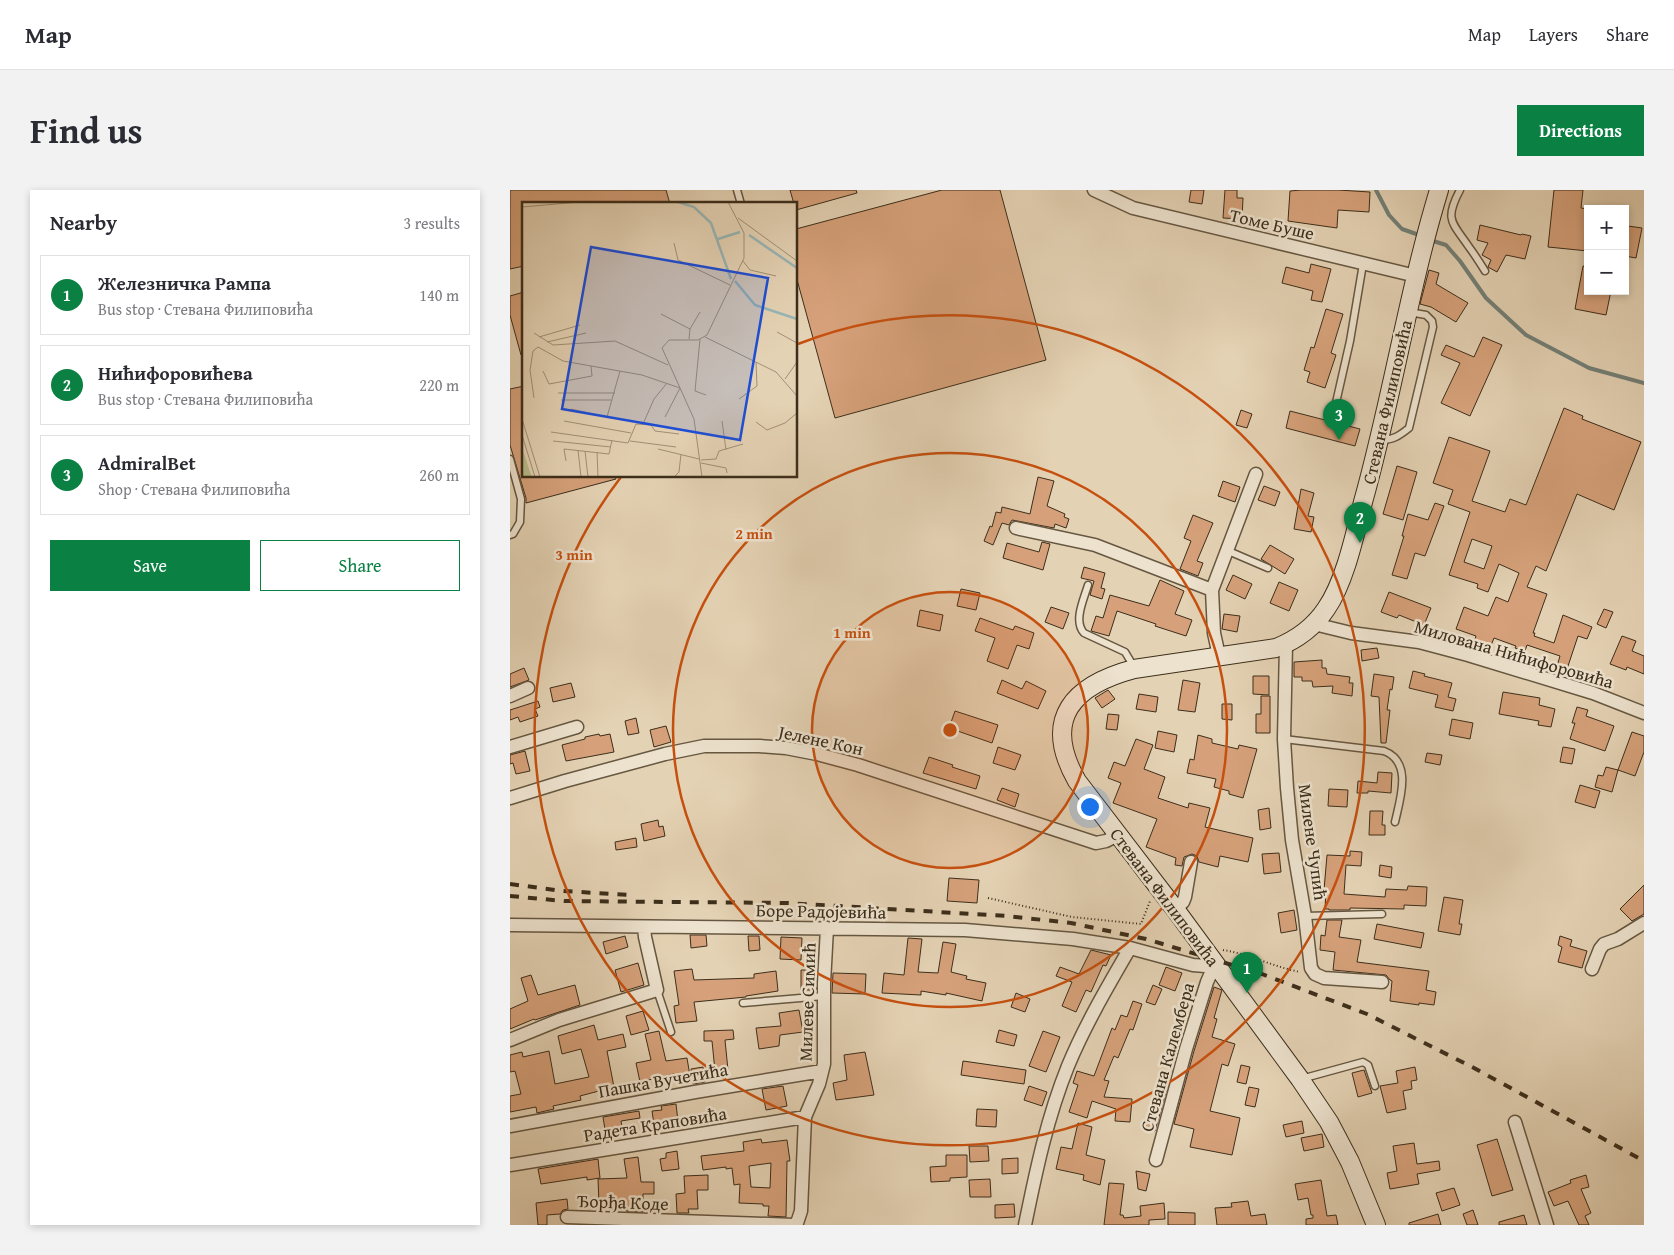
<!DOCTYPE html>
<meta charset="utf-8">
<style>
body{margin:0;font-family:"Gentium Book Plus",serif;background:#f2f2f3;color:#2b2b33}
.controls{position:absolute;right:15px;top:15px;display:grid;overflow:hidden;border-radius:0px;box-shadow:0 2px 8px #0003}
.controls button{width:45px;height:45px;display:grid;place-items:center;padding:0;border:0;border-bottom:1px solid #e1e1e2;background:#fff;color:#2b2b33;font:25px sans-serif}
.you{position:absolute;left:579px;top:616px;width:18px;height:18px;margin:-12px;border:4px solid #fff;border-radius:50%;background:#1a73e8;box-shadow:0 0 0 8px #1a73e833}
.badge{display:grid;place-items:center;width:32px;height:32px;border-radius:50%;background:#0b8043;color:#fff;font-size:16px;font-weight:700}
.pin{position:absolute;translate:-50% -41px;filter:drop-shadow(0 1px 2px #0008)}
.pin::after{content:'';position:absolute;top:26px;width:18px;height:15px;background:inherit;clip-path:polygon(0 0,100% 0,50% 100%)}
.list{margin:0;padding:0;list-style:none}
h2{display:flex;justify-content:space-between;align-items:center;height:65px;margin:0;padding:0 20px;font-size:21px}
h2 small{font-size:16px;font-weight:400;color:#7c7c81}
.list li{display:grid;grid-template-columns:32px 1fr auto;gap:15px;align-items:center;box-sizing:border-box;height:80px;margin:0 10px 10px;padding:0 10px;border:1px solid #e1e1e2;border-radius:0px}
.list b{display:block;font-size:19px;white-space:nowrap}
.list p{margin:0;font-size:16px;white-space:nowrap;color:#7c7c81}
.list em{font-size:16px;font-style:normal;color:#7c7c81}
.actions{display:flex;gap:10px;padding:15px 20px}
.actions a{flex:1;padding:11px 0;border:1px solid #0b8043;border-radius:0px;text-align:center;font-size:18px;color:#0b8043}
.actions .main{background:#0b8043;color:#fff}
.map{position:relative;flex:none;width:1134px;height:1035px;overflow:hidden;border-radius:0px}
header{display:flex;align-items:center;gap:30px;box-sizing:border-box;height:70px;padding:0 25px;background:#fff;border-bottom:1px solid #e1e1e2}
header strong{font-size:24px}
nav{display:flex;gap:28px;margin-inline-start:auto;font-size:18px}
.intro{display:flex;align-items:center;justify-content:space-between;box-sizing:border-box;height:120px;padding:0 30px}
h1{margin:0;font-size:35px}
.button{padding:12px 22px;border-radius:0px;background:#0b8043;color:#fff;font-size:18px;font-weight:700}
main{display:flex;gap:30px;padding:0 30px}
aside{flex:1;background:#fff;border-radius:0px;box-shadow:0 2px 8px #0003}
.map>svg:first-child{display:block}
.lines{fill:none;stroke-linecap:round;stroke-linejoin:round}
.stream{stroke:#738077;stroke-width:4}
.building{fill:#d6a17a;stroke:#3c2e1b;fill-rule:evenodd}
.lane-casing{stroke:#665741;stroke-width:9}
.street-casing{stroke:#665741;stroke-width:15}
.secondary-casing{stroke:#3c2e1b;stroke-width:20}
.path{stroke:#3c2e1b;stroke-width:2;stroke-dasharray:1 2.5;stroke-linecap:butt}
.lane{stroke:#ede2ce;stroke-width:6}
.street{stroke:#ede2ce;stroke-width:12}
.secondary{stroke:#ede2ce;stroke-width:18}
.rail{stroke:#3c2e1b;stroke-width:4;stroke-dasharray:9 9;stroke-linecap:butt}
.ring{fill:none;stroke:#c6500f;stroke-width:2.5}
.labels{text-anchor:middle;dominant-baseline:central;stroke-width:5;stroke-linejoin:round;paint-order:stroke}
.street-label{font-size:18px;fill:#3c2e1b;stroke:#ede2ce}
.inset-river{fill:none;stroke:#98b6b5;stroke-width:2.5}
.inset-road{fill:none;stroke:#a19077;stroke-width:1}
.view{fill:#1d4ed8;fill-opacity:0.15;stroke:#1d4ed8;stroke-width:2.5}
.inset-edge{fill:none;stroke:#3c2e1b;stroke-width:2.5}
.centre{fill:#c6500f;stroke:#ede2ce;stroke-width:2.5}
.ring-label{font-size:15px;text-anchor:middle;font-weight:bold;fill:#c6500f;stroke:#ede2ce;stroke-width:5;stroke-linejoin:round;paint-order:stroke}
</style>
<header>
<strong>Map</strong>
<nav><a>Map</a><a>Layers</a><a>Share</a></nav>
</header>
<div class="intro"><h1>Find us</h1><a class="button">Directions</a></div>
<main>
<aside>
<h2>Nearby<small>3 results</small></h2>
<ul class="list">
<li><span class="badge">1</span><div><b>Железничка Рампа</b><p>Bus stop · Стевана Филиповића</p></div><em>140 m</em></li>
<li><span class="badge">2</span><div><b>Нићифоровићева</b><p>Bus stop · Стевана Филиповића</p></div><em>220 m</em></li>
<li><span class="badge">3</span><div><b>AdmiralBet</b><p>Shop · Стевана Филиповића</p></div><em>260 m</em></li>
</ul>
<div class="actions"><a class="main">Save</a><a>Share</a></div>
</aside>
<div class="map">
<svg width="1134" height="1035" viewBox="0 0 1134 1035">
<rect width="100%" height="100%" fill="#e4d2b4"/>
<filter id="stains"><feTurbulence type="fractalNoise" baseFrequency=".004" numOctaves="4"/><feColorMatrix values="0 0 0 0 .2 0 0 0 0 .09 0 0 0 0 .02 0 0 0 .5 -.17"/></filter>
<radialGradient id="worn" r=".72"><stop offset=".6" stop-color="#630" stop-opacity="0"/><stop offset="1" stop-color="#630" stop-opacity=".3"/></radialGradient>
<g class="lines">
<path class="stream" d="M866,0L879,25L892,39L912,46
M920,50L936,55L950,71L976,108L1016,145L1079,178L1134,193"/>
</g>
<path class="building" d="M0,0H156L160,14H14V76L0,79Z
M280,0H346L347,3L286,20V14H284Z
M432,0H490L536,170L325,228L286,86V39Z
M681,0H694L692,14L679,12Z
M715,0H727V8H733L732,29L713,28Z
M791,0H828L860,2L859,22L828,20L827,38L778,31L780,1Z
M1044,0H1073L1071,18L1078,19V61L1038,57Z
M970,35L1011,45L1012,44L1021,46L1015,69L996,65L987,82L978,77L981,70L972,65L978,53L967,50Z
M1118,36L1132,38L1126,68L1115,66V51Z
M801,74L821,79L812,112L801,110L803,101L772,93L776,77L799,83Z
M1073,76L1078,77V101H1101L1096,125L1065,119Z
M919,80L929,83L926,94L958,113L946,132L921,117L910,114Z
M14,102V165H11L0,125V106Z
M816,119L833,124L821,163L826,165L815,198L797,192L800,182L794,180L801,157L804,158Z
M973,147L992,155L960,226L931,213L950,173L931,165L936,155L964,167Z
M14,196V286H105L106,289L16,313V308L0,255V199Z
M1054,218L1073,226L1072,229L1131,252L1104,320L1067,304L1036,381L1026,376L1017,397L1037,404L1023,443H1025L1024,446L1044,453L1053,425L1082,437L1077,449L1068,446L1057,479L1047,476L1050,466L1017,455L1015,461L1005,458L1006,456L984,448L980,458L964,452L966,446L946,439L954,417L978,426L986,407L998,412L1009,383L989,374L978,402L967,398L968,394L939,385L960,322L938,314L943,300L923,293L939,247L980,261L962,311L995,322L1000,309L1016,315ZM962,349L982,356L974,379L954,372Z
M731,220L742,224L737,238L726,235Z
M780,221L850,239L845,256L776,238Z
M887,276L907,282L893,330L873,324Z
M528,287L544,291L537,316L555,324L554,327L559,329L556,338L545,334L544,338L502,330L499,335L492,333L483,355L474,351L480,336L482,337L486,322L491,323L492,317L520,324Z
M713,291L730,297L725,312L708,306Z
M754,296L770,302L765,316L748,310Z
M791,299L804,303L798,326L804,327L801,342L784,339Z
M925,313L934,316L915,366L905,363L897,389L882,385L894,346H892L898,324L918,330Z
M683,325L703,333L687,371L693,373L688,386L670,379L681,351L674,348Z
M532,352L540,354L533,380L493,368L497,353L529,362Z
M760,355L784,369L775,384L751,369Z
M574,377L595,383L591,398L595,399L592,409L580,405L584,391L571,388Z
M723,385L742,394L735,409L716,400Z
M650,390L674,401L665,424L682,430L676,446L645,436L646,434L607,421L599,446L581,441L586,426L593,428L600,405L639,416Z
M769,392L788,400L779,421L760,413Z
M451,399L470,403L466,420L447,416Z
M879,402L921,418L914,435L889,425L887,428L871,422Z
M541,417L559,423L553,439L535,432Z
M1094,419L1103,422L1096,438L1087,434Z
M410,420L433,425L430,441L407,436Z
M714,424L730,426L727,442L712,439Z
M470,428L503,440L505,436L524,443L519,459L507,455L498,479L477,471L485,448L465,441Z
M1112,446L1126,451L1122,461L1134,466V484L1117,477L1116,480L1100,474Z
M867,458L869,468L852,471L851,460Z
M812,470V478H816L817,484L840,487L839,493H843L842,506L822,503L823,496L803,497L802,491H792V487H784V472Z
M14,478L19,490L0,497V484Z
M903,481L915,484L914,486L942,493L938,507L946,509L943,521L925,517L928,505L899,498Z
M864,484L884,487L882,500L880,499L877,520H880L876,553H871L869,507L861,506Z
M743,486H759V505L743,504Z
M492,490L512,499L516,491L536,501L528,519L487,503Z
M673,490L690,493L685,522L668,520Z
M61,493L65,507L43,512L40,498Z
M598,500L605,509L592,518L585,508Z
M993,502L1030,508L1029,515L1045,519L1041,537L1028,535L1029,531L989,524Z
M629,504L648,507L646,522L626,519Z
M751,506H760V543H746V524H751Z
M28,511L30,517L25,519L28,526L10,532L8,527L0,530V520Z
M712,514H722V530L712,529Z
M1067,517L1078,520L1076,526L1104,536L1095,561L1060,549L1065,533H1062Z
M445,521L488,535L482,553L439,538Z
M598,524L609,525L607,540L596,539Z
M126,528L129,543L118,545L115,531Z
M942,529L963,533L960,549L939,545Z
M156,536L161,552L144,557L140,540Z
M648,541L667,545L664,562L645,558Z
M1122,542L1134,546V562L1125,586L1108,580Z
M89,544L90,546L100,544L104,562L56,571L52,555L75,549V547Z
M688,545L702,549V553L728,559L729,555L747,559L733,608L719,604V601L704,597L706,589L677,583L680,569L684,570Z
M626,549L643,555L634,579L655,587L648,608L678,618L679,613L700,618L695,637L743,648L738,672L710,666L708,677L689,672L687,666L682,664L674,667L672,676L665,675L666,668L636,657L647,629L603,613L611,593L598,588L604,572L615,576Z
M488,557L511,565L505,580L483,573Z
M1053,557L1065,559L1062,574L1050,572Z
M15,561L20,581L6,584L3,573L0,574V565Z
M917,563L932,565L930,575L915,572Z
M419,567L443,575L442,577L470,586L466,599L413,583Z
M1096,577L1108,580L1102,602L1085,597L1088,585L1093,586Z
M868,582L882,583L881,603L858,601V603H847L848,591L867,593Z
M1070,595L1090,601L1085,618L1065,612Z
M492,598L509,604L505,617L487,610Z
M819,599L838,600L837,617L818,616Z
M759,618L761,638L750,640L748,620Z
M860,621H873L872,635H875V645H859Z
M148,630L149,637L153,636L155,646L134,651L131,634Z
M126,648L127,657L106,660L105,652Z
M840,661L852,662L851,676L836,675L834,704L875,707L876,699L897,700L898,696L917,697L916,716L894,715V719L840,718V720H819V719H815L816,700H814L817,665L840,666Z
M769,663L771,682L754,684L752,664Z
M870,675L882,677L881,688L869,686Z
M439,688L469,690L467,713L437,711Z
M1134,695V724L1122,731L1110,719Z
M934,707L953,710L949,734H952L950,745L928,741Z
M784,720L787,740L771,743L768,723Z
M817,730H832L829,747L851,750L847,772L919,781L916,800L926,802L924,815L909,813V815L880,811L882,791L880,790L876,785L823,780L825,762L810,760L811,745L815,746Z
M867,734L914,743L911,758L864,749Z
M180,745H196L197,756L181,758Z
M115,746L118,757L96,764L93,752Z
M238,746H249L250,760L239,761Z
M1050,746L1062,750L1060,756L1077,761L1072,778L1048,772L1052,757L1048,755Z
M271,747L292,748L291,770L270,769Z
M398,748L412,749L408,782L428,783L433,752L446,754L441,782L457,786L456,789L476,793L472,811L436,803V805L411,801V805L372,803L374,783L394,785Z
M581,760L601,765L596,776L593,775L581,802L576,800L566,822L552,816L562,792L546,786L550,777L569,784Z
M128,773L134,795L111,802L105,780Z
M656,777L672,783L665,801L649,795Z
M182,779L184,790L244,788V784L266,781L268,801L236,806V807L184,812L187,831L166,833L164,816L169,815L164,781Z
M291,780H307L306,800H291Z
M323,783L356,784L355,804L322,803Z
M21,785L28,805L65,795L70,815L25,830L24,829L0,839V819L18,811L11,788Z
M643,795L652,799L645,815L636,812Z
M704,797L712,800L704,828L707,829L702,847L725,854L718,876L712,874L700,921L730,928L722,965L680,957L684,939L664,934L684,861Z
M506,803L520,809L515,822L501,817Z
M623,811L632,814L623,840L620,839L608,868L604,866L594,890L599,891L594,907L622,909L620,932L605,931L606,919L582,911L577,928L559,922L568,895L563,893L567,881L584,886L602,838L605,840L611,825L617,827Z
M289,820L293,842L270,845L269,856L249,859L246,838L271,836L269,823Z
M133,821L139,840L121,845L116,826Z
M84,835L88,850L113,844L116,857L97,861L104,897L70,906L71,910L43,916L44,919L27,923L26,917L0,922V906L11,904L5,881L0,882V865L12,862L13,867L39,861L45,894L79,887L71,859L52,864L48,846Z
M223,840L224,849L215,850L218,880L205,881L202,851H194V841Z
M489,840L507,845L504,856L486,852Z
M149,841L156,871L177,868L180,886L164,888V884L130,892L126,873L141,870L135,844Z
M533,841L550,847L536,882L519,876Z
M355,862L364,905L326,910L323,893L337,890L334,865Z
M453,871L516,880L514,894L451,885Z
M731,875L740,877L736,894L727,892Z
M193,877L195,892L183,894L181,879Z
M905,877L907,890L901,891L902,899L893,901L896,919L877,923L870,896L888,893L886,881Z
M854,880L862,903L848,907L842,883Z
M649,885L660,888L645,941L635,938Z
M273,896L277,916L256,920L252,899Z
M519,896L537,902L532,916L514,910Z
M739,897L749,899L745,917L735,915Z
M166,914L168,931L144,934L142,921L152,920L151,916Z
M467,919L487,920L486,937L466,936Z
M129,921L130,928L111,931L113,943L96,946L93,927Z
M792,931L794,943L776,947L773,935Z
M568,933L582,937L576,965L595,970L590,995L573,990L574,985L546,979L551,957L562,959Z
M812,944L814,957L794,961L791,948Z
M251,949L252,953L277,950L280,971H277L276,1027L258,1026L259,1016H253V1014L229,1013L230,994L224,995L222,978L216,979V977L193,980L191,966L234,961L233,952ZM261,973L260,998L241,997L239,976Z
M987,949L1003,1000L982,1006L967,955Z
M904,953L907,974L929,971L930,980L907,984L909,994L880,999L877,983L887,981L883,956Z
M459,956H478L479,971L460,972Z
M167,961L169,979L152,981L150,969L156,968V963Z
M436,965H457V987L440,988V991L421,992L420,977L436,976Z
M128,967L131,992H144V1004H133V1022L116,1021V1013H89L88,989L117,988L114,969Z
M508,968V983L492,984V969Z
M88,969L90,988L77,990V987L31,994L28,979Z
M626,981L640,984L636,1001L628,999Z
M198,985V1000H187L188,1019H178L179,1023H167L166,1004L175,1003L174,986Z
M1076,985L1079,997L1071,999L1081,1023L1075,1026L1079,1035H1069L1058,1011L1044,1016L1038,1002L1061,993L1060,990Z
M480,989L481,1007H460L459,990Z
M811,990L817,1026L826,1025L828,1035H796V1029L803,1028V1025H801L798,1008L788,1010L785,994Z
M599,993L614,994L610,1025H613L614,1028L631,1026L630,1016L654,1013L655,1029L639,1030V1035H594Z
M944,998L950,1015L932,1021L926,1003Z
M57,1009L58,1019L53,1020L50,1024L37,1025V1035H28L26,1013Z
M738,1011L741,1026L755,1024L757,1035H707L705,1018L722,1017L721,1013Z
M504,1014L505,1027L485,1028V1015Z
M963,1020L968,1035H957L953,1024Z
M658,1022L685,1023V1035H658Z
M928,1024L931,1035H899V1033Z
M1014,1025L1017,1035H989V1032Z"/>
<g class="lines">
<g class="lane-casing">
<path id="lane" d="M227,0L231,14
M950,0C934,30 942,32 959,57C965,65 970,73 975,81
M825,217L840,151L853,74
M871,250C883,250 889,246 899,238L923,137L922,131L916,125L899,122
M0,269L11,309L10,332L3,344L0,345
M716,360L758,378
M578,395C574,409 563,431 574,443L615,462L624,477
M774,549L874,561C903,572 890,609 885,632
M795,726L872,724
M147,800L161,842
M233,813L314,806
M791,889L853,872L858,875L865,896"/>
</g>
<g class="street-casing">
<path id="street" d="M584,0L623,18L906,86
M506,338L585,355L702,400
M804,434L841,443L909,452L958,465L1083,503L1134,523
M776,454L774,549L777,598L782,650L795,726L801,778L805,784L814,788L872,792
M709,466L704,443L702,400L746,284
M0,506L18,498
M0,557L67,537
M0,608L55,591L155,564L194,556H249L276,558L307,564L348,575L586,653L596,651L608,645
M665,719L673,712L675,707L681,672
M0,735L455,740L563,749L620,758L683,775L695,776L705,774
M1082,779L1090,759L1094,754L1108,749L1134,733
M0,850L49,830L147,800L135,747L134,737
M1005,932L1037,1035
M0,936L185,902L312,881
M646,970L676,859L697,792L705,774
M0,975L295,927
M57,1027L284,1035L287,1033L291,1021L295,927L309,894L314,874V793L317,738
M515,1035C526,981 537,928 558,876C575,835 598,796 620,758"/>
</g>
<g class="secondary-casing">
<path id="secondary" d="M866,1035L840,972L819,932L790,889L665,719L567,591C531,528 564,495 624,479L766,458C786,450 804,437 816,419C835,392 845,344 853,312C882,209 898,102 929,0"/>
</g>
<path class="path" d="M478,708L562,727L631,734L640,711
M713,760C739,764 764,777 790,782"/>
<use href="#lane" class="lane"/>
<use href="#street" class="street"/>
<use href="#secondary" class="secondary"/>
<path class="rail" d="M0,694L53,701L120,705
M0,706L54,711L277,713L497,726L561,733L636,749L752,784L857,824L964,878L1134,971"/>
</g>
<circle cx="440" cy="540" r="138" fill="#c6500f" fill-opacity=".12"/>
<g class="ring">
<circle cx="440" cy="540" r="138"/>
<circle cx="440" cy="540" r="277"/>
<path d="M288 154A415 415 0 1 1 111 287"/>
</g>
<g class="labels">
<g class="street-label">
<text transform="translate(762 34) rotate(13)">Томе Буше</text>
<text transform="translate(877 212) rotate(-77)">Стевана Филиповића</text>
<text transform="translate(1004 464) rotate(16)">Милована Нићифоровића</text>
<text transform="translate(311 550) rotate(12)">Јелене Кон</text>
<text transform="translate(803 652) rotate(82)">Милене Чупић</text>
<text transform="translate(655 707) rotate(53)">Стевана Филиповића</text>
<text transform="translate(311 721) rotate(1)">Боре Радојевића</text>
<text transform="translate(297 812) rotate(-88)">Милеве Симић</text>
<text transform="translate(657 867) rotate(-74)">Стевана Калембера</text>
<text transform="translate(153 890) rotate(-10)">Пашка Вучетића</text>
<text transform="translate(145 934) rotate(-9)">Радета Краповића</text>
<text transform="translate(113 1012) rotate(2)">Ђорђа Коде</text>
</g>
</g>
<g transform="translate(12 12)">
<rect width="275" height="275" fill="#e4d2b4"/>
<path d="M0,245L8,270L10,275H0Z" fill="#b6bb8b"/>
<path class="inset-river" d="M156,0L172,5L189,21L209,77M227,33L275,66M196,37L218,30M213,79L233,103L275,117"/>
<path class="inset-road" d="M0,5L57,0M216,16L275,59M152,41L156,58L208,83M221,59L228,68L254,74M139,112L168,127M255,130L275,141M12,131L31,143L93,139L146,163M17,135L58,123M183,135L254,170L275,194M167,137L168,127L178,110M178,137L173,189L184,193M25,140L64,131M21,169L27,182L70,174L69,164M263,177L275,160M36,191H93M12,196L8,168L11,149L16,145L41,159L120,173L158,186L143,215M217,197L235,184L234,160M39,198H89M49,207L85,215L98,169M0,217L18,275M42,219L109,231M200,219L204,248M234,220L245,228L263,221L275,211M121,222L132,197L145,181M29,230L106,241L114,222L129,223L133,229L157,232M0,233L13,275M31,239L89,245M108,239L154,245M136,247L177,257M56,248L59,275M63,249L66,275M75,250L76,275M179,258L194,257L197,249L221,242M44,259L42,247L87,252L90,238M179,261L204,266L205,271M153,274L157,270L159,252M180,275L172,217L140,146L147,138H176L185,133L222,56V31L206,0"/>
<path class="view" d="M69,45L246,76L218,238L40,207Z"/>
<rect width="275" height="275" class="inset-edge"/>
</g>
<circle cx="440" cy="540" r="8" class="centre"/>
<g class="ring-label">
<text x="244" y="349">2 min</text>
<text x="64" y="370">3 min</text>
<text x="342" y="448">1 min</text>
</g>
<rect width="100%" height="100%" filter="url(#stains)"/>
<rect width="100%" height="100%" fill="url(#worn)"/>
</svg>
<div class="controls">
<button>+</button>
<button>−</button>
</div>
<div class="you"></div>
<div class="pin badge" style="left:737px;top:803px">1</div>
<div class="pin badge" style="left:850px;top:353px">2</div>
<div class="pin badge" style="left:829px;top:250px">3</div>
</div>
</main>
